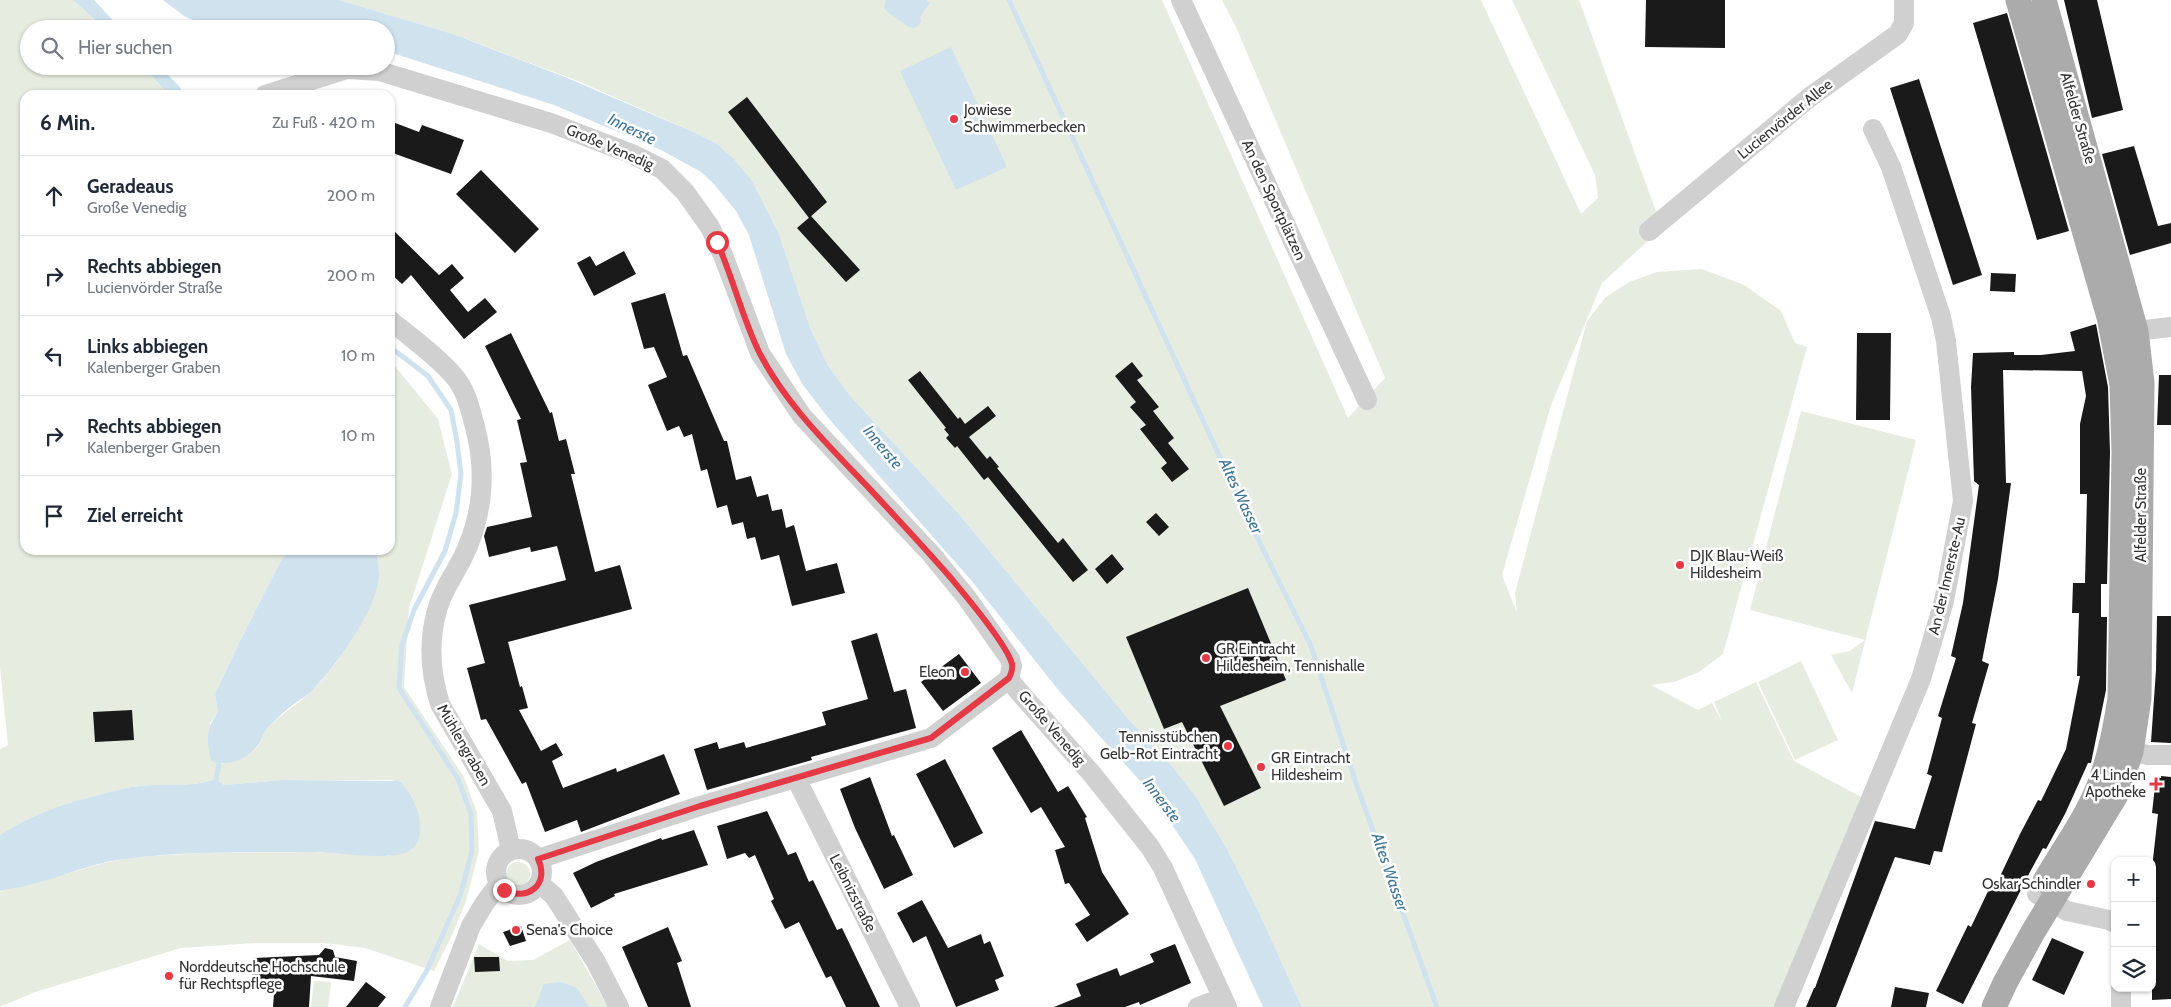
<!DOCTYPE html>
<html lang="de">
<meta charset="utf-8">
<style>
body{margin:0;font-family:Cabin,sans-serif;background:#f6f6f7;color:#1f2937}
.controls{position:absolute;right:15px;bottom:15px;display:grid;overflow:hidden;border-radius:10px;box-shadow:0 1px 4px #0004}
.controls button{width:45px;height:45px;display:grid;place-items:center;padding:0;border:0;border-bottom:1px solid #e0e1e3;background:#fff;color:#1f2937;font:25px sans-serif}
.stop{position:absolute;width:15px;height:15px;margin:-11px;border:4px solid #e63946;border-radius:50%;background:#fff}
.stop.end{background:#e63946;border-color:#fff;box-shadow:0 1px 5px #0008}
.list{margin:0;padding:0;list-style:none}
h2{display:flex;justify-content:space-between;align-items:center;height:65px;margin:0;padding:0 20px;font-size:21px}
h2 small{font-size:16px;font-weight:400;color:#747a83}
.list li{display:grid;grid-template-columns:32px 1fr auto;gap:15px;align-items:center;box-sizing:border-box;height:80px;padding:0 20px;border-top:1px solid #e0e1e3}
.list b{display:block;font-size:19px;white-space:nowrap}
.list p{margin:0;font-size:16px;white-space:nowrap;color:#747a83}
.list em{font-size:16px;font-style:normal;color:#747a83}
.icon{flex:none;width:28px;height:28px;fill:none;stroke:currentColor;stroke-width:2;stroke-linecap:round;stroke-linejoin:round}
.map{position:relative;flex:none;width:2171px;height:1007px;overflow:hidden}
.search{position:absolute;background:#fff;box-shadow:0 1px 4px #0004;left:20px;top:20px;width:375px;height:55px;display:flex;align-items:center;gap:12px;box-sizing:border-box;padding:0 18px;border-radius:28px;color:#747a83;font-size:19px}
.panel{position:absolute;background:#fff;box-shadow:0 1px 4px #0004;left:20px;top:90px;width:375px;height:465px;border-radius:15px}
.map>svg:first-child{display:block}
.green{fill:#e6ecdf}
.water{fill:#cfe2ee}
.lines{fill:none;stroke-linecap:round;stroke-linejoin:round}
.stream{stroke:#cfe2ee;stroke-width:5}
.building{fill:#1a1a1a}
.minor{stroke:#d0d0d0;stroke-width:20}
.major{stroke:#ababab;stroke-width:25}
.route{stroke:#e63946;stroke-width:6}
.poi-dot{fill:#e63946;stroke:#fff;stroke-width:2}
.labels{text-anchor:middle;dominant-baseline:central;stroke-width:5;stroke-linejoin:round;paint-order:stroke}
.poi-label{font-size:15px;fill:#333;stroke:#fff;text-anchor:start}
.street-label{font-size:15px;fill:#333;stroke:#fff}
.water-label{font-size:16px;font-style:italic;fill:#3f7597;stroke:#fff}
</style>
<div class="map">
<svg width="2171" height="1007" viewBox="0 0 2171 1007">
<rect width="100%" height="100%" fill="#fff"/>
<path class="green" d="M0,0H73L105,29H29V66H143L169,95H25V550H290L280,562L239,643L215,694L218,712L210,723L219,764C236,762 252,757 261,741C265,734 264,730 270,725C284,713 299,703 312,691C335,670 379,604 379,573C379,565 377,557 375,550H390V360L438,419L452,474L409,608L404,687L464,777L477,813L479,851L466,901L453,933L434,971L365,948L324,943H254L181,948L35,992L0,1007V892L12,887L33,884L104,863L136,857L203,853L313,852L390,856L418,813C413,796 409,787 392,780H282L224,785L216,779C190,788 167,783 140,786C129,787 117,790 106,793C68,802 33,813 0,835V749L8,745L0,667Z
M339,0H1162L1348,418L1385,378L1236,27L1222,0H1481L1581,214L1598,198L1595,175L1512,0H1579L1662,228L1602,283L1551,405L1502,575L1517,613L1515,593L1587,321L1605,298L1629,282L1657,272L1702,269L1744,285L1781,311L1795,343L1807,347L1723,654L1699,672L1674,682L1651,685L1698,710L1712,703L1723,723L1714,702L1756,682L1794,761L1861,797L1820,896L1790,1007H1302L1255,904L1227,849L1196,797L1172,766L1131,722L958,513L852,398L828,366L811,330L779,234L751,179L733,158L717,144L698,134L578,81L453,34Z
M1801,411L1916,440L1852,693L1831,655L1850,651L1865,640L1750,610Z
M1801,661L1838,740L1795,760L1758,682Z
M506 874a12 12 0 1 1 24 0a12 12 0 1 1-24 0Z
M570,940L608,1007H453L479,944L508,961L533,960Z
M314,981L331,982L328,1007H311Z"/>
<path class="water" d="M73,0H94L121,29H105Z
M163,0H339L453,34L565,77L698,134L717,144L733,158L751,179L779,234L811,330L828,366L852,398L958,513L1131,722L1172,766L1196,797L1227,849L1255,904L1302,1007H1263L1195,859L1150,792L1060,692L971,580L830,420L803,385L786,354L749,235L736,211L714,184L701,172L661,150L554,105L386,51V29H226L195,21L184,16Z
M886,0H926L930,3L920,17L921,22C917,27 915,29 909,27L886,11L884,7Z
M951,47L1007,167L956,190L900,71Z
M143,66H159L179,86L185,95H169Z
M290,550H375C377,557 379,565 379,573C380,606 336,666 313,690C306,697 297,701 289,708C282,713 276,720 269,726C264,731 264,736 260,742C250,758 229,768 211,761C207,740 205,731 218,712L215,694L239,643L280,562Z
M216,779L224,785L282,780L399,781C416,794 433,840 407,852C388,861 336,852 313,852C277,852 240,852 203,853C171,854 138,856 106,862C81,868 58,878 33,884C22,887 11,888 0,891V835C33,813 68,802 106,793C117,790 129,787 140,786C167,783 190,788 216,779Z
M561,982L577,988L589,1007H535L544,984Z"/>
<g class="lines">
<path class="stream" d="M1009,0L1255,533L1311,646L1358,789L1437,1007
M390,347L428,376L451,410L457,442L461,474L456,513L445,551L414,610L402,645L399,688L458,779L471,814L472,851L460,896L426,972L405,1007
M216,779L219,764"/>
</g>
<path class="building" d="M1646,0H1725V48L1645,47Z
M2064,0H2097L2123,110L2092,118Z
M2007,13L2069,231L2037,240L1973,23Z
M1919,79L1982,275L1953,285L1890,88Z
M747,97L827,202L809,218L728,112Z
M390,121L419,132L422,125L464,140L451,174L390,152Z
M2134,146L2158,226L2171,223V243L2130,255L2102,154Z
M481,170L539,229L515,253L456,194Z
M811,216L860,270L846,282L797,228Z
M390,227L439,275L452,264L464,278L450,290L468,312L485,298L497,312L464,339L411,275L402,284L390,273Z
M624,251L636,274L594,296L577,263L590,256L596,266Z
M1991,273L2016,274L2015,292L1990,291Z
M665,293L683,356L687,355L724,441H727L736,480L751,476L757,497L768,494L772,511L782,509L786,528L794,525L806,571L837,563L845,593L792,606L779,555L761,560L755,537L747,539L743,522L732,525L727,505L717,508L707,469L701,471L692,434L684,437L679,426L667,431L648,385L667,377L654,347L644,349L631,303Z
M2096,324L2108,387L2110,452L2107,584H2101V617H2107L2106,690L2091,763H2088L2065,814L2046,849L2043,848L2031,870L1963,1004L1936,991L1968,925L1971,927L1991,885L1995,887L2020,834L2038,800L2041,801L2066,749L2080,676H2077L2079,613H2072L2073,583H2085L2087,494H2080V424L2086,396L2082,371L2003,370L2006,483H2011L1998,579L1982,661L1989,664L1972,723L1976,724L1942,852L1934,851L1930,865L1895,857L1836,1007H1806L1814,988H1815L1875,821L1915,829L1932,776L1927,774L1942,718L1938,716L1956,658L1951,656L1963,603L1979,485L1974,481L1971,387L1973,353L2014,352V355H2041L2075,351L2070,332Z
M511,333L550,413L552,412L559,441L566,439L575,474H571L595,572L620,565L632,609L508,642L520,687L522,686L528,708L519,710L541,751L556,743L563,755L552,761L563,788L616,768L617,772L664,754L680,794L581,832L577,820L545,832L526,782L522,784L486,719L481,720L467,668L485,663L469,605L566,580L557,546L531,552L530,547L489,557L484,536L487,527L532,517L520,463L527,462L517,420L521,419L485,346Z
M1857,333H1891L1890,420H1856Z
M1132,362L1143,376L1137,380L1159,407L1153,411L1174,438L1168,443L1189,469L1172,482L1161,468L1167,463L1140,429L1146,425L1130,407L1136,402L1115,376Z
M920,371L958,419L960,417L965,424L988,406L996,416L969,437L987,459L990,456L999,467L997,468L1058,543L1063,538L1088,570L1073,582L988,477L984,480L957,446L955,448L946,438L949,435L944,429L946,428L908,380Z
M2159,375H2171V425H2157Z
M1156,513L1169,527L1159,536L1146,522Z
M1112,554L1124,569L1107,584L1095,569Z
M1248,588L1286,680L1220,706L1261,788L1224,806L1182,722L1164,729L1126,637Z
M2157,616H2171V743L2151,742L2156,670Z
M877,633L894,692L906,689L916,728L811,757L812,760L707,790L694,749L717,742L719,749L744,742L746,748L826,725L822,712L868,699L851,641Z
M959,654L981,683L943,711L921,682Z
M132,710L134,740L95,742L93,712Z
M1021,730L1058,792L1068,786L1087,817L1085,818L1102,872L1129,914L1087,942L1075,924L1090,915L1069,883L1065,884L1055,850L1065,847L1041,807L1031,813L992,748Z
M945,759L983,833L954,848L916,774Z
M2161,776L2171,777V999L2152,1000V868L2158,814L2152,813L2156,777L2161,778Z
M870,777L892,836L894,835L913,875L884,889L855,828L840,789Z
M767,811L788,855L796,852L809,882L813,880L837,930L842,928L880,1007H846L831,976L826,978L799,922L785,929L771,901L774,899L755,855L749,858L745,853L727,859L717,826Z
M694,830L708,865L614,894L615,896L591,908L573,873L596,862L661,838L662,840Z
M922,900L948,948L981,934L984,944L990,941L1004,976L995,980L999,990L956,1007L926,936L913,943L897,913Z
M521,926L526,941L510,946L503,932Z
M668,927L682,961L677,963L691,1007H648L622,947Z
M2052,938L2084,952L2064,995L2032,980Z
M1175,944L1191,983L1140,1005L1139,1002L1125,1007H1054L1081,996L1076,984L1117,968L1120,976L1154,962L1150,954Z
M325,948L333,950L335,957L357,961L354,981L311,976L309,1007H273L275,979H252L253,958L319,955Z
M474,957H499L500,971L475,972Z
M366,982L386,997L378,1007H346Z
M1895,987L1929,993L1926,1007H1891Z"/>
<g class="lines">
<path class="minor" d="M1181,0L1367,400
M265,95L347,69L379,71L551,123L632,154L662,169L685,192L710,227L723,255L760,353L802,416L932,555L967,598L1010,659L1012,666L1009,679
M1649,231L1810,97L1898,34L1904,23V0
M390,320C411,338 435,354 453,375C466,389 470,408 475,427C487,471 483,518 462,559C454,575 443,590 438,607C428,639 430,672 440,704L502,811L511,850
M2121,334L2136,331L2171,327
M1009,679L1020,693L1092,774L1150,847L1163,868L1227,1007
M2116,748L2148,755H2171
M796,778L910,1007
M496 872a23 23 0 1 1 46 0a23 23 0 1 1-46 0Z
M538,859L700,806L931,738L1009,679
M539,883L554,896L596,962L619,1007
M2037,894L2067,911L2109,920L2115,923
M2121,988V1007
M440,1007L471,926L484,904L499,884
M1198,1007L1222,998
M1784,1007L1921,679L1944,601L1963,501L1946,341L1941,317L1891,167L1873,129"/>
<path class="major" d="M2018,0L2109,317L2122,385L2124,452L2120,698C2116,725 2111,751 2102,777C2090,814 2064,848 2045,881
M1994,1007L2005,983L2033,932L2116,795L2131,752L2139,698L2142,383L2136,331L2044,0"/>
</g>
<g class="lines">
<path class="route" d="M504,890C528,902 550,884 538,859L700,806L931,738L1009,678C1011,674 1013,669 1012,664C1007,644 965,595 950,577C923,546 894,515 866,485C827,444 785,403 759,352C742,317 733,278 717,242"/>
</g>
<g class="poi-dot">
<circle cx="954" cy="119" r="5"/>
<circle cx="1680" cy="565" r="5"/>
<circle cx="1206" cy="658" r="5"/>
<circle cx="965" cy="672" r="5"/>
<circle cx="1228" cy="746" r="5"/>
<circle cx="1261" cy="767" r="5"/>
<path d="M2153.5 776.5h5v5h5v5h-5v5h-5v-5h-5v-5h5z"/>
<circle cx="2091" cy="884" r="5"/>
<circle cx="516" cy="930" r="5"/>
<circle cx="169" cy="976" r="5"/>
</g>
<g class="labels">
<g class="poi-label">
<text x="964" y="110">Jowiese<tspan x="964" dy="17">Schwimmerbecken</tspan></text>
<text x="1690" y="556">DJK Blau-Weiß<tspan x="1690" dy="17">Hildesheim</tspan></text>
<text x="1216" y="649">GR Eintracht<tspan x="1216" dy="17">Hildesheim, Tennishalle</tspan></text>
<text x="955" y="672" text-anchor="end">Eleon</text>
<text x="1218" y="737" text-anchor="end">Tennisstübchen<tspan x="1218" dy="17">Gelb-Rot Eintracht</tspan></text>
<text x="1271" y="758">GR Eintracht<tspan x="1271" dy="17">Hildesheim</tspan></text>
<text x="2146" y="775" text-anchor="end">4 Linden<tspan x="2146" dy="17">Apotheke</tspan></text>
<text x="2081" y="884" text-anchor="end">Oskar Schindler</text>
<text x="526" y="930">Sena's Choice</text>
<text x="179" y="967">Norddeutsche Hochschule<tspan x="179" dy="17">für Rechtspflege</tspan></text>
</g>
<g class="street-label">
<text transform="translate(2078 118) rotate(74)">Alfelder Straße</text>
<text transform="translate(1785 119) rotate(-39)">Lucienvörder Allee</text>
<text transform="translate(610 147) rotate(23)">Große Venedig</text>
<text transform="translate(1274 200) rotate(65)">An den Sportplätzen</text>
<text transform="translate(2141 515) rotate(-90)">Alfelder Straße</text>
<text transform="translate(1947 576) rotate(-77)">An der Innerste-Au</text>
<text transform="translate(1052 728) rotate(49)">Große Venedig</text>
<text transform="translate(464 745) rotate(60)">Mühlengraben</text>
<text transform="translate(853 893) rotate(63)">Leibnizstraße</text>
</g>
<g class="water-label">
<text transform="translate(632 129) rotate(26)">Innerste</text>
<text transform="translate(883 447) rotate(50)">Innerste</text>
<text transform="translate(1241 496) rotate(65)">Altes Wasser</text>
<text transform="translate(1162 800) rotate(53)">Innerste</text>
<text transform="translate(1390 872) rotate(71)">Altes Wasser</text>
</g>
</g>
</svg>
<div class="controls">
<button>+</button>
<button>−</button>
<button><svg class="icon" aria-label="layers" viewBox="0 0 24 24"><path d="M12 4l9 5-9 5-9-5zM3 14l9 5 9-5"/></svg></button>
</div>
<div class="stop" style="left:717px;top:242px"></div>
<div class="stop end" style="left:504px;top:890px"></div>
<div class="search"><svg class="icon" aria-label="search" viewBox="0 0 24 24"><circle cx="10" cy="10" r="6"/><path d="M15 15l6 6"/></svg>Hier suchen</div>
<section class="panel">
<h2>6 Min.<small>Zu Fuß · 420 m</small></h2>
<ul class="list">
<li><svg class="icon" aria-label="ahead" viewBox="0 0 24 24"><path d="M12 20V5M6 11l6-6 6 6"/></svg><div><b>Geradeaus</b><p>Große Venedig</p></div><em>200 m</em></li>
<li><svg class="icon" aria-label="right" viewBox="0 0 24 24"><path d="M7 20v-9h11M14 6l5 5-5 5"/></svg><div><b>Rechts abbiegen</b><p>Lucienvörder Straße</p></div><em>200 m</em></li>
<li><svg class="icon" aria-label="left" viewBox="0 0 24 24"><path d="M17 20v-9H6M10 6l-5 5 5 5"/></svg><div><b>Links abbiegen</b><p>Kalenberger Graben</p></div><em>10 m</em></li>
<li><svg class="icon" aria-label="right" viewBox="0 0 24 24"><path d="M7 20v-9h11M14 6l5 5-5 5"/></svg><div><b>Rechts abbiegen</b><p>Kalenberger Graben</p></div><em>10 m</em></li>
<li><svg class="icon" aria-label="arrive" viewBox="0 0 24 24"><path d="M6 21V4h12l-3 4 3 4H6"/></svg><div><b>Ziel erreicht</b></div></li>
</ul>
</section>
</div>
